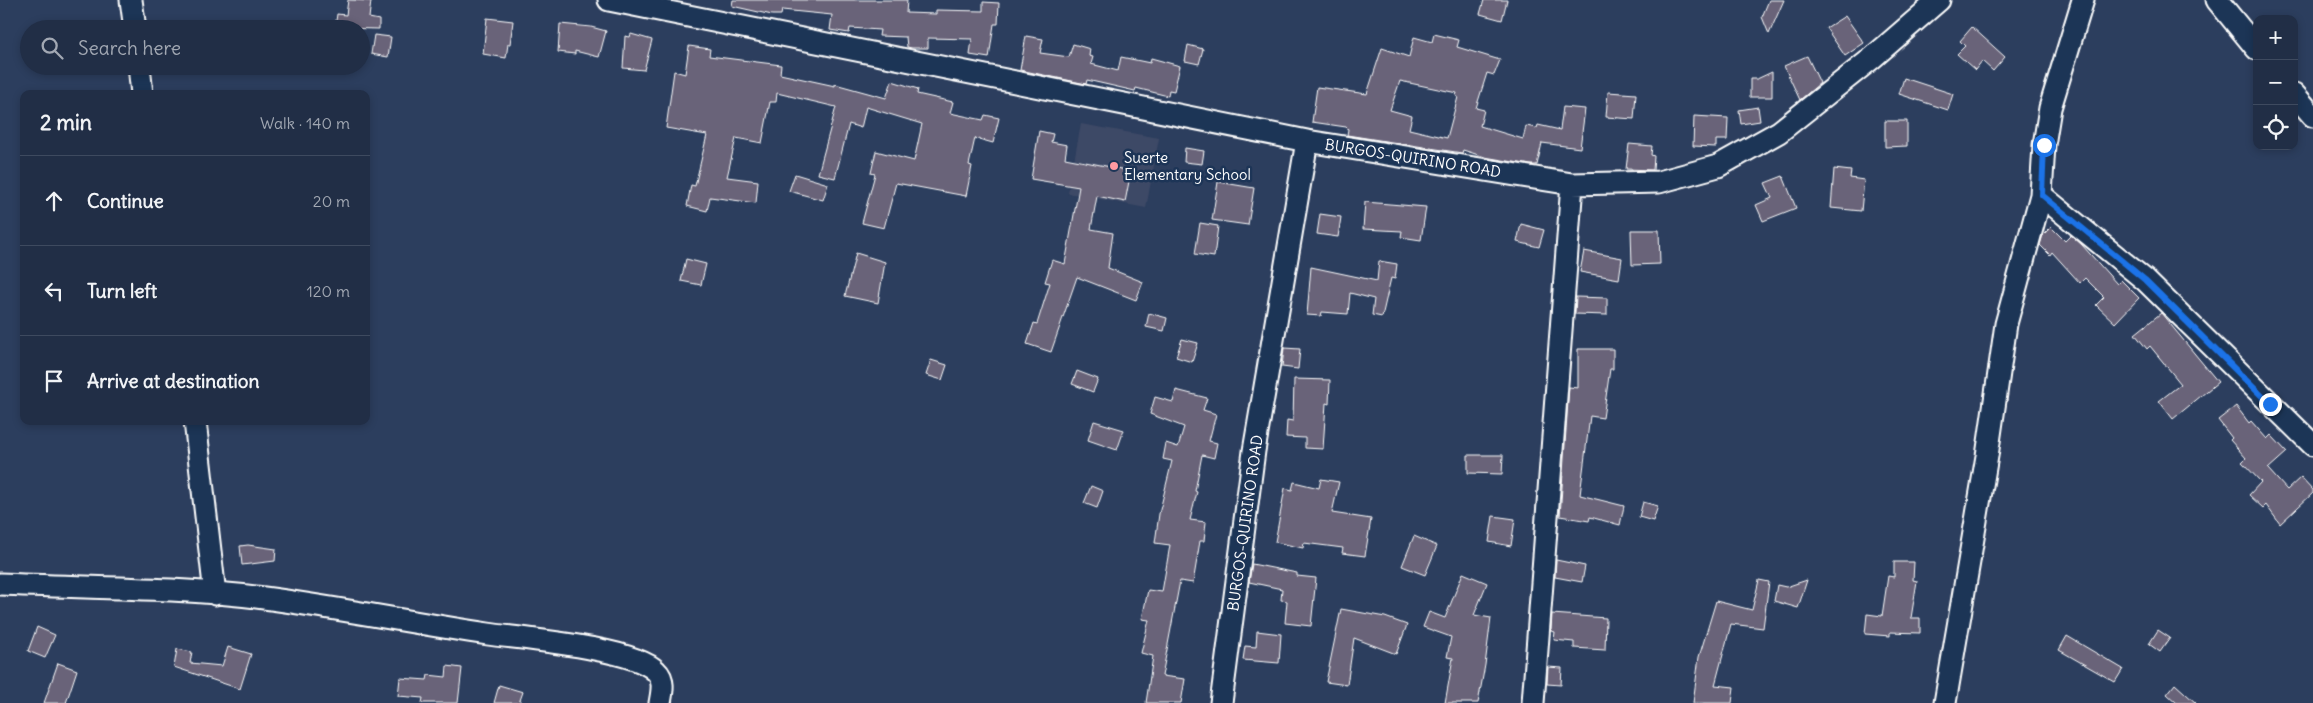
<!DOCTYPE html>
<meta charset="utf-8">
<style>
body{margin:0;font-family:Delius,sans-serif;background:#29364d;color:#f1f3f6}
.controls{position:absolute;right:15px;top:15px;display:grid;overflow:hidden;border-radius:10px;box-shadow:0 2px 8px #0003}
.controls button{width:45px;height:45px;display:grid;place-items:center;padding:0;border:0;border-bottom:1px solid #3e4a5f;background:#212e46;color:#f1f3f6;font:25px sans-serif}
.stop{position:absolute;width:15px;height:15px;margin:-11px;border:4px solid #1a73e8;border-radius:50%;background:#fff}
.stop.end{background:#1a73e8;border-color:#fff;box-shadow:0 1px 5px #0008}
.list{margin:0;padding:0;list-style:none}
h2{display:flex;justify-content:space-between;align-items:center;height:65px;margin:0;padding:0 20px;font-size:21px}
h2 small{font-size:16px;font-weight:400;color:#a2a8b3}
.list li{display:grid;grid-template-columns:32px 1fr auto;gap:15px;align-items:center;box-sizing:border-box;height:90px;padding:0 20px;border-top:1px solid #3e4a5f}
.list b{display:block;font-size:19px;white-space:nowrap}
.list em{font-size:16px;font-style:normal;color:#a2a8b3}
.icon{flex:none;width:28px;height:28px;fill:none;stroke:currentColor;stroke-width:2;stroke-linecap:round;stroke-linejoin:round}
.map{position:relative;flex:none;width:2313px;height:703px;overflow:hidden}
.search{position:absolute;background:#212e46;box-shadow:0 2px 8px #0003;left:20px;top:20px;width:350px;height:55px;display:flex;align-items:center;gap:12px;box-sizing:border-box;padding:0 18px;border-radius:28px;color:#a2a8b3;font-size:19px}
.panel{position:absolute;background:#212e46;box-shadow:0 2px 8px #0003;left:20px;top:90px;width:350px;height:335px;border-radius:10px}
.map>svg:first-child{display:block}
.built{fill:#3e4966}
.building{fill:#696379;stroke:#fff;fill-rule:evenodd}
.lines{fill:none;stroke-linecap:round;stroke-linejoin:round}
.minor-casing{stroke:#fff;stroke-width:25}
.minor{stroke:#1d3557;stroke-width:21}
.route{stroke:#1a73e8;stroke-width:6}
.poi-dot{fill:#ff9aa2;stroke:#1d3557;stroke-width:2}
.labels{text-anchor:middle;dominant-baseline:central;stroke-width:5;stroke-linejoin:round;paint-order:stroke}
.poi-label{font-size:15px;fill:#fff;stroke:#1d3557;text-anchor:start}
.street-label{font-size:15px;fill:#fff;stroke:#1d3557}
</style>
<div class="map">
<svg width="2313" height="703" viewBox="0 0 2313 703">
<rect width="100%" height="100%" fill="#2c3e5e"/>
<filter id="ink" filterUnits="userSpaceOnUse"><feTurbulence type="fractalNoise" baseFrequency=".02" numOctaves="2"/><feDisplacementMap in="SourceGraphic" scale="10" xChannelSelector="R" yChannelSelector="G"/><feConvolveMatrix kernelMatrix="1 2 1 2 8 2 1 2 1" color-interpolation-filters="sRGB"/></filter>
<g filter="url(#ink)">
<path class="built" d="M1081,124L1159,138L1146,208L1068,193Z"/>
<path class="building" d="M348,0L371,1L369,18L379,20V29L335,28L337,14L346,15Z
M733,0H907L906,13L936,14V10L983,11V2L999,3L998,24H994L989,58L970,55L972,39L928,38V48H912L907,47L906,37L879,36L880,30L850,28L849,33L830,30L832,15L782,10L781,15H772L732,6Z
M1484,0H1507L1502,20L1480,14Z
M1769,0H1784L1769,34L1762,17Z
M1845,16L1864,43L1845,56L1826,28Z
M487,18L513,21L510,44H508L506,58L483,54Z
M560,24L591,27L606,31L599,57L575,51V54L558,52Z
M1972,27L2005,57L1993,71L1982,61L1975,70L1957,54L1965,46L1960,41Z
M631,34L652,40L644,70L623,68L625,36L630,37Z
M1434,34L1459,40L1457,47L1500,60L1494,75L1487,73L1476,108L1484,110L1480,126L1523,139L1526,126L1537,128L1538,125L1560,130L1563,107L1585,109L1580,148L1542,143L1537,165H1531L1485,157L1463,150L1462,153L1347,135L1348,129L1346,127L1312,122L1317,87L1367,94L1382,48L1409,57L1414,37L1432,42ZM1400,81L1457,93L1456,96L1458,97L1447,138L1409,129L1412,116L1390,110Z
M374,35L391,37L388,57L371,54Z
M1026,36L1043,39L1040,53L1069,57L1073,44L1090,49L1089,56L1093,57L1091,64L1118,71L1121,57L1150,63L1151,58L1180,66L1174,91L1169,90L1168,96L1136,88L1135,91L1087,80L1086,84L1020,70Z
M1188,45L1203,49L1199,64L1185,61Z
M689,46L710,49L709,56L781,65L780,74L835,86V84L886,98L892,81L918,89L917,94L953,102L950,113L983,120L985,115L999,118L993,143L975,138L969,165L972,166L966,196L896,183L884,228L862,223L875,174L871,173L876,151L914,161L922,124L866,107L861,128L849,124L835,178L818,174L836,107L777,93L776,102H770L762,143L736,138L727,177L758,181L756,203L710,197L707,211L687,206L691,185L695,186L707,135L666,128L674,71L685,74Z
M1807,56L1820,83L1800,100L1784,66Z
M1772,72V97H1750V79H1757Z
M1904,78L1953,94L1948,110L1899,94Z
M1608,92L1636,94L1634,119L1606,117Z
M1758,107L1760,121L1741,124L1739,110Z
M1694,116L1728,118L1727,140H1716V147L1693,146Z
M1885,121H1907V146L1885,147Z
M1039,131L1053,134L1051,142L1067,145L1065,158L1131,171L1125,202L1097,196L1091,229L1113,233L1108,268L1143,282L1136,300L1077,277L1051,352L1027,344L1034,323L1037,324L1050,283L1045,282L1052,260L1065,264L1079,187L1031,179Z
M1629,144L1652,146L1651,155L1654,156L1653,170L1626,169Z
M1185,148L1204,151L1202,164L1184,162Z
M1834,169L1851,171L1850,178L1864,180L1861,211L1831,208Z
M795,174L828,184L823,200L789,191Z
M1783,176L1796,208L1763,221L1756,205L1772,198L1765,183Z
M1218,182L1254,188L1248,225L1212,220Z
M1365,202L1426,207L1421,240L1401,237L1402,231L1363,229Z
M1320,214L1341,217L1338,237L1317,234Z
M1200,223L1218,226L1214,257L1195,254Z
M1521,224L1544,230L1539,247L1517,242Z
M2051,227L2065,241L2071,235L2082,245L2117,284L2121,280L2139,298L2115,323L2096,305L2104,297L2085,278L2080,283L2052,252L2050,255L2040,245L2043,235Z
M1631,230H1659L1660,264L1632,265Z
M1584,251L1622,258L1619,279L1580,272Z
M856,253L885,262L878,303L845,296Z
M686,259L706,264L701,285L681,281Z
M1379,261L1397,264L1395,279L1391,278L1382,317L1372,315L1374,299L1350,293L1348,314L1322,312L1321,316L1307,315L1311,267L1377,281Z
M1576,297L1607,298V315L1575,314Z
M1149,313L1167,318L1164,331L1146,327Z
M2161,313L2218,382L2173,419L2159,401L2181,384L2150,346L2147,349L2135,334Z
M1182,339L1198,343L1192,362L1176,357Z
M1284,348L1300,349L1298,369L1282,367Z
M1578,349H1613V369H1610L1603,418L1590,416L1580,495L1624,506L1620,525L1590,517L1589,521L1560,516L1569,387L1578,388Z
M931,360L947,365L942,380L926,375Z
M1077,371L1098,379L1093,392L1072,384Z
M1294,379L1330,380L1329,404L1326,403L1323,449L1305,448V438L1286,437L1287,420L1293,421Z
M1176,390L1207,398L1203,410L1216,414L1209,441L1217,443L1214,458L1202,455L1195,491L1197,492L1190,520L1206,522L1204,541H1200L1193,583L1180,581L1162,676L1185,679L1181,703H1146L1153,656L1141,653L1149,620L1142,619L1148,590L1162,592L1170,545L1155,543L1159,514L1172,461L1163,459L1166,443L1178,447L1184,427L1150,414L1155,397L1173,402Z
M2236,406L2249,423L2251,421L2267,439L2271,435L2287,452L2268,469L2287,490L2301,477L2313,490V493L2280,524L2266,505L2263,508L2249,495L2261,482L2242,462L2246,458L2230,440L2232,438L2218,420Z
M1094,421L1124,430L1117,450L1088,440Z
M1468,455H1503L1502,474L1468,473Z
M1321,479L1339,482L1332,513L1371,519L1365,556L1342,553L1343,548L1304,543L1303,548L1275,542L1285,488L1292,490L1294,482L1319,488Z
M1091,486L1103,491L1097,508L1084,503Z
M1643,502L1658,506L1653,521L1639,517Z
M1493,516L1515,519L1511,546L1489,542Z
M1414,536L1437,546L1425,575L1402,566Z
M248,545L276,549L275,561L242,565L240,546Z
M1556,560L1585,566L1582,582L1555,577Z
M1894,562H1914L1913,580L1917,581L1911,618H1920V633L1890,632V636L1865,634L1867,614L1882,616L1888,576L1894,577Z
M1252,564L1297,573V576L1316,578L1311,626L1285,623L1287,601L1281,600L1282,589L1249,582Z
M1463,573L1487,583L1474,615L1491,618L1485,665L1478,703H1445L1453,658L1447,657L1451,637L1423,627L1429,612L1445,618Z
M1759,580L1769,582L1763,628L1731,624L1715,685L1734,687L1732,703H1693L1699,657L1716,601L1752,610Z
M1807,580L1798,608L1774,601L1777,585L1786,587Z
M1341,609L1385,617L1407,625L1396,654L1354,638L1347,685L1326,682Z
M1552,614L1606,618L1605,650L1574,648V642L1554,640L1555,632L1551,631Z
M37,627L55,635L45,658L28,651Z
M2158,630L2170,638L2160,652L2149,644Z
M1257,631L1281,634L1279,663L1243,660L1245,646L1256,647Z
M2067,636L2123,669L2115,682L2059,650Z
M228,647L251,654L240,689L174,667L177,649L192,652L190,663L222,666Z
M58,663L77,670L66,703H44Z
M447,666L462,668L458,703H422L423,698L398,696L400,678L427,680L428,675L446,677Z
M1548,667L1562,668L1561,685L1547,684Z
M2175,684L2196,703H2177L2167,694Z
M499,685L523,692L519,703H494Z"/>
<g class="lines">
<g class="minor-casing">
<path id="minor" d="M131,0L135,29
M609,0L1307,141
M2217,0L2257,49
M139,66L142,94
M2294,94L2313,116
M2041,195L2145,280L2313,445
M195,421L215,594
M0,584C88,588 177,587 264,598C339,608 413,623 488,634C523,639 634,648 656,671C665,679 662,692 660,703
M1221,703L1254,451L1307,141L1572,184L1659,182L1718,166L1779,132L1871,59L1939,0
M1533,703L1572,184
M1945,703L1987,456L2006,324L2041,195L2044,145L2050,108L2083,0"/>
</g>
<use href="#minor" class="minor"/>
</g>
</g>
<g class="lines" filter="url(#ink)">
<path class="route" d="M2044,145L2042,195L2145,280L2270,404"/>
</g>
<circle class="poi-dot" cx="1114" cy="166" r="5"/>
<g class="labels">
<g class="poi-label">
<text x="1124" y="157">Suerte<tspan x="1124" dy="17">Elementary School</tspan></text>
</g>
<g class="street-label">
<text transform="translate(1413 158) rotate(9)">BURGOS-QUIRINO ROAD</text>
<text transform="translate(1245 523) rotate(-82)">BURGOS-QUIRINO ROAD</text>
</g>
</g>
</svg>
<div class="controls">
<button>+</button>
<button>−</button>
<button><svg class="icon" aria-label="locate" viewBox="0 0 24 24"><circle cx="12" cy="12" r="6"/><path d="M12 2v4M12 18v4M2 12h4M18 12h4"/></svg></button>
</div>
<div class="stop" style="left:2044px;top:145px"></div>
<div class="stop end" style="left:2270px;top:404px"></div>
<div class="search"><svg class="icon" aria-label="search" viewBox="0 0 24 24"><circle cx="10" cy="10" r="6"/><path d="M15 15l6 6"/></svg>Search here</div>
<section class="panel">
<h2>2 min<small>Walk · 140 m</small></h2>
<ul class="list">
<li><svg class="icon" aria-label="ahead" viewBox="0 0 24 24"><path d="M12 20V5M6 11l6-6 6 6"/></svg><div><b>Continue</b></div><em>20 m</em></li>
<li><svg class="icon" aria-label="left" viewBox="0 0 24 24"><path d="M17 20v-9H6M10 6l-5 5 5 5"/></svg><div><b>Turn left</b></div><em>120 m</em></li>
<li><svg class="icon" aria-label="arrive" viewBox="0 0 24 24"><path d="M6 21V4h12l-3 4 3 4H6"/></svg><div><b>Arrive at destination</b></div></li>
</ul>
</section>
</div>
